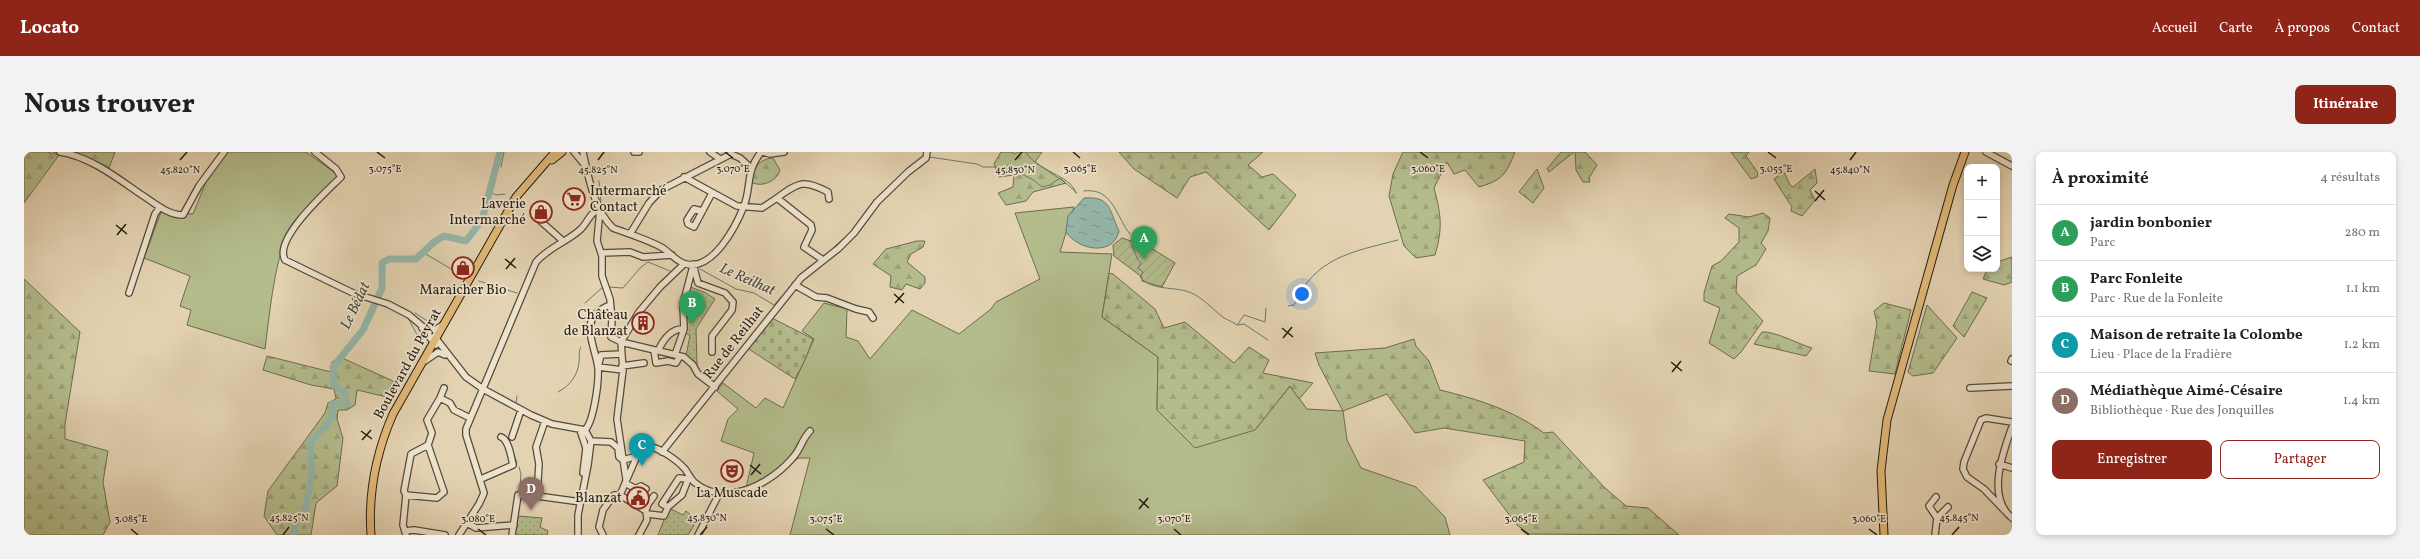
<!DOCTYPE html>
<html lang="fr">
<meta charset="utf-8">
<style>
body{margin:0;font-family:Vollkorn,serif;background:#f2f2f2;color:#202124}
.controls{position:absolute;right:12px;top:12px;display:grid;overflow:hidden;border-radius:8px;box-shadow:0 2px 6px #0003}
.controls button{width:36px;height:36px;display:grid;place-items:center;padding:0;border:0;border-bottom:1px solid #e0e0e0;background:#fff;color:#202124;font:20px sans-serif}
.you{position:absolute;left:1278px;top:142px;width:14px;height:14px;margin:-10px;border:3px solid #fff;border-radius:50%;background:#1a73e8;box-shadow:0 0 0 6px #1a73e833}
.badge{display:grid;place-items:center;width:26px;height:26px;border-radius:50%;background:#8f2418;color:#fff;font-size:13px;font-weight:700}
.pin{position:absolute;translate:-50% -33px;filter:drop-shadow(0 1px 2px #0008)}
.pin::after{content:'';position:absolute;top:21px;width:14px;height:12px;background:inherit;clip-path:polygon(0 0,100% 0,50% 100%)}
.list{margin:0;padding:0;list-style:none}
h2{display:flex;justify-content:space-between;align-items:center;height:52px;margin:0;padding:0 16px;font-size:17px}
h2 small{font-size:13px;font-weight:400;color:#757577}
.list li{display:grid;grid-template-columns:26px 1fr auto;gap:12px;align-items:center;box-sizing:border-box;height:56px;padding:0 16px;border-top:1px solid #e0e0e0}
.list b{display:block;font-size:15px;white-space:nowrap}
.list p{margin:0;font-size:13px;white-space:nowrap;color:#757577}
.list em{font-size:13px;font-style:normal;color:#757577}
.actions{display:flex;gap:8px;padding:12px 16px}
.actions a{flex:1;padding:9px 0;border:1px solid #8f2418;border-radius:8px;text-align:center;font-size:14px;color:#8f2418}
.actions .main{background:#8f2418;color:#fff}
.icon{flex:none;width:22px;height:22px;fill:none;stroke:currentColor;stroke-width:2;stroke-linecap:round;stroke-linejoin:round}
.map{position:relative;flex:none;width:1988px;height:383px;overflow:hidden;border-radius:8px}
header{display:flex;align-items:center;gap:24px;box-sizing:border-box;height:56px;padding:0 20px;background:#8f2418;color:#fff}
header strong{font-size:19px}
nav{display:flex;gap:22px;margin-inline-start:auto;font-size:14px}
.intro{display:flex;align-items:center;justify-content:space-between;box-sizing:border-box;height:96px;padding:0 24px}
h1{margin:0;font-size:28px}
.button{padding:10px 18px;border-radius:8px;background:#8f2418;color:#fff;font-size:14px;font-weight:700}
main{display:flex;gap:24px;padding:0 24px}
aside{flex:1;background:#fff;border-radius:8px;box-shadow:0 2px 6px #0003}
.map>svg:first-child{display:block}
.grass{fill:#b4bc8c;stroke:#6c6c4e}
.forest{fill:url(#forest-firs);stroke:#6c6c4e}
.cemetery{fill:url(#cemetery-stones);stroke:#6c6c4e}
.park{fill:url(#park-dots);stroke:#6c6c4e}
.garden{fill:url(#garden-furrows);stroke:#6c6c4e}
.water{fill:url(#water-ripples);stroke:#687a6d}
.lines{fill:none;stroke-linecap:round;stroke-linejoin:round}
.stream{stroke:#687a6d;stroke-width:1}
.river{stroke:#95b8ab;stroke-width:7}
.minor-casing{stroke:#554a39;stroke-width:8}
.major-casing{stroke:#251c11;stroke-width:9}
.minor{stroke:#ede2cd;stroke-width:5.5}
.major{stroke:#e2ba79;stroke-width:7}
.ticks{fill:none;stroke:#251c11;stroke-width:1.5}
.labels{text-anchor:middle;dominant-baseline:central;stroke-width:3.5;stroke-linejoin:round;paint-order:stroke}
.poi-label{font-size:14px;fill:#251c11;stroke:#ede2cd;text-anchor:end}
.street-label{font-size:14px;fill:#251c11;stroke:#ede2cd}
.water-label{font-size:15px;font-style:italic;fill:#474b3f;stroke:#ede2cd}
.ticks-label{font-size:10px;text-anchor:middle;fill:#251c11;stroke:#ede2cd;stroke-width:3.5;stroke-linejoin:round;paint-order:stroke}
</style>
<header>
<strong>Locato</strong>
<nav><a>Accueil</a><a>Carte</a><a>À propos</a><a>Contact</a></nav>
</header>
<div class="intro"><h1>Nous trouver</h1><a class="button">Itinéraire</a></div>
<main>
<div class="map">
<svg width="1988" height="383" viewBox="0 0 1988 383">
<defs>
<pattern id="forest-firs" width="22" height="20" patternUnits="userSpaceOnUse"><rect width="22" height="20" fill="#b4bc8c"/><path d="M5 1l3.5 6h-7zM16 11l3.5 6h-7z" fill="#9ba178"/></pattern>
<pattern id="cemetery-stones" width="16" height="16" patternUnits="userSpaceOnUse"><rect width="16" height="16" fill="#b4bc8c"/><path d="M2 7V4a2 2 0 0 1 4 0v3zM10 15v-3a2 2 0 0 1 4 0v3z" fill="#9ba178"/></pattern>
<pattern id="park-dots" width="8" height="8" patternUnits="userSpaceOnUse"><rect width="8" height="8" fill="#b4bc8c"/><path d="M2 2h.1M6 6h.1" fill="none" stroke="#9ba178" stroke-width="1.8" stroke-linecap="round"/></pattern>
<pattern id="garden-furrows" width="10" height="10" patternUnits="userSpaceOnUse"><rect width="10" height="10" fill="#b4bc8c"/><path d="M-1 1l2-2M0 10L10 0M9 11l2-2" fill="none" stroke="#9ba178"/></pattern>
<pattern id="water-ripples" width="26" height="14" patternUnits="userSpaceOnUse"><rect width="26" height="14" fill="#95b8ab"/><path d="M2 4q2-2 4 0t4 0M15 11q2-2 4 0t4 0" fill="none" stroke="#79958a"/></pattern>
</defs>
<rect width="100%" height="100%" fill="#e4d3b2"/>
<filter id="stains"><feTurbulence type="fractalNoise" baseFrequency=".005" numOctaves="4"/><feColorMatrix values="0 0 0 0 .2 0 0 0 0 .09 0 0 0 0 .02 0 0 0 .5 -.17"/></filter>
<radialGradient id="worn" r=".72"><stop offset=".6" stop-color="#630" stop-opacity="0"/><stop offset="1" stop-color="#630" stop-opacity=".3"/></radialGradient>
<path class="grass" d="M203,0H282L314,23C296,43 275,62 263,85C250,111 245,167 241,197L163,173L167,158L156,154L166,124L120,106L137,60L169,62L184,25Z
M1050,55L1036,100L1088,102L1078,165L1134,205L1133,258L1231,278L1266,234L1283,257L1319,259L1323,288L1337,316L1392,335L1421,365L1426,383H766L786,306H775L722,336L730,301L697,289L704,267L714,257L693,239L699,231L732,256L741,246L759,256L790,187L778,179L800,151L823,157L822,185L834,189L846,207L888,158L935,182L967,157L972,150L1016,127L991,61Z"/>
<path class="forest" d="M0,0H23L35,3L0,51Z
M29,0H91L85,16L52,4Z
M977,0H989L990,2L993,0H1018L1011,10L1042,31L1009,40L1002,49L982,53L974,41L989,35L990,23L975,25L970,12Z
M1095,0H1239L1224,13L1238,25L1249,22L1272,43L1245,78L1182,20L1166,25L1153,46L1110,17Z
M1379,0H1491C1482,22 1479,28 1455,35L1441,18L1430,22L1423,10L1410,36C1417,62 1419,76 1411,103L1392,106L1380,94L1365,44L1369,22Z
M1537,0H1550L1525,20L1523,17Z
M1551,0H1561L1573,13L1565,26L1566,30H1559L1552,18Z
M1707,0H1725L1722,4L1734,21L1733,25L1727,27Z
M749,6L756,18C753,29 739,35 729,31C723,18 738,6 749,6Z
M1513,17L1520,36L1509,51L1495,40Z
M1791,17L1793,31L1786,38L1791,48L1778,64L1767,59L1768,55L1750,27L1760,20L1766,33L1769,35Z
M1739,61L1746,66L1744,79L1737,91L1742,97L1732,113L1713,124L1712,140L1739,169L1717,200L1710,207L1685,191L1696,156L1680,149V141L1688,114L1697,109L1715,90V76L1701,66L1705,62L1725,65Z
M893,89H901L899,95L887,102L883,110L901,125V131L896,137L882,132L878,138L866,135L867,124L849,112L862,97Z
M1988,105V130L1980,133L1959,127L1963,117H1973V110Z
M1085,121L1089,122L1131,157L1140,176L1161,170L1210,211L1225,195L1245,208L1239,221L1289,231L1275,247L1266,234L1231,278L1171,296L1133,258L1134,205L1078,165Z
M0,127L56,180L41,272V287L84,299L79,330L86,370L79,383H0Z
M1948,140L1963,146L1940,185L1929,174Z
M1860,151L1887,158L1871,222L1845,219L1853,171L1850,159Z
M1903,153L1933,186L1909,221L1889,224L1884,220Z
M1738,180C1751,179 1774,192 1788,196L1782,204L1730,192Z
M1390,187L1392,194L1405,209L1416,238C1453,247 1489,258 1520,281L1529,280L1580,335L1602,354L1624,356L1655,383L1505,382L1493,373L1459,328L1500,310L1501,289L1420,276L1391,281L1363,242L1319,259L1295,213L1291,201L1361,196Z
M243,204L307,220L308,210L316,205L369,229L363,245L333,238L331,253L323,258H314L313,267L319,286L313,334L292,351L287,383H253L240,364L244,339L301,261L304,251L312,247L310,237L287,233L239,218Z"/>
<path class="cemetery" d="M748,166L789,187L782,206L771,227L723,196Z"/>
<path class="park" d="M664,134L682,141L691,147L672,177L673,213L662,204L666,183L660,181V152Z
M645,356L659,363L662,359L673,368L664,383H634Z
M494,364L518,366L516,375L524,379L523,383H491Z"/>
<path class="garden" d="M1098,86L1127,96L1151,111L1138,135L1118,129V125L1090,104L1089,93Z"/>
<path class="water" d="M1060,46C1088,44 1085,59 1095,79C1089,105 1054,98 1042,80L1044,64Z"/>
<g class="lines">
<path class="stream" d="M1002,0C1013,20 1046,22 1052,41
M905,5L953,12L959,15H975L993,20L1008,27L1018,35L1026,33L1036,26L1053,41
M477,15L480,0
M575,29L577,51
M466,39L472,43L481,42
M1060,39C1089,35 1092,65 1106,82
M853,46L880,20
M828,79L831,75
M823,84L825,82
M1108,94L1114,108L1117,111L1114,116L1119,120L1116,125C1126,138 1148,135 1162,139C1177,143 1188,157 1200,166C1204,168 1209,170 1213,173L1220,172L1244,188
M810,95L819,87
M400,101L434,121
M803,102L806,99
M676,117L712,137L730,141L750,153L759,143
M777,122L786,114
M455,129L493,141
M585,135L599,136L617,115L624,110L646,119
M764,136L770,130
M354,148L355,146L358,147
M365,149L385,159
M561,151L579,135
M1264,154L1270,153C1291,105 1328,100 1374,88
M391,161L408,172
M384,166L397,190
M1214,172L1220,163L1241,170L1242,156
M534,240C546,234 554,223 555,210C556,204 554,200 557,195
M492,251L493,244
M489,300L493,311
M495,315L497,322L496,334"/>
<path class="river" d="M269,383L273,366L282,356L288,321L286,291L308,266L309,252H323L321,241L310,233L309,215L339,178L358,136V111L365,107H392L410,90L420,84L442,89L458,68L476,0"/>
<g class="minor-casing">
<path id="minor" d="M36,0C67,5 93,26 118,43C130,51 144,63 159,63L175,34L200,0
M291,0L312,17L317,25C303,39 249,87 261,108L329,141L364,152L385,163L410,184L442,225L459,237L507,263L528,272L561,278L567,289L587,290L594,296L595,305L599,308
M550,0L560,12
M559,0C564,24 570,58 589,76C605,82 622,87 637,95C646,100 652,110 662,112C689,119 712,74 720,54C728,32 721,21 737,0
M610,0H615
M686,0L696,7
M739,0L746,2L760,0
M1962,0L1988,14
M660,25L713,54L738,56L753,46L787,73L788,78L780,95L799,108
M753,46C775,30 780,27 804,40L805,47
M678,59L670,57L663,68L664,72L670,75L688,41
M512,65L539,89
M606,82L625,51L637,38L707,2L716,6L727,16
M578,101L606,100L619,105L648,103
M669,112L674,131L701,141L709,150L708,158L688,184V200
M771,133L792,145L803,146L832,157L845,160L849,166
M105,141L131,62L136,55
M398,176L412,193
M404,178H411L420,172
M630,198L632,211L644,209L652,211L656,204
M634,199C639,188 647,176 660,177
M597,202L577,203L574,215L599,218
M651,203L660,177L659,152L669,114
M401,209L414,200L421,203
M1987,209L1988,207
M598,214L620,211
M1946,236L1988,234
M416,246L420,236
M1988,275C1979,300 1962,345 1988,366
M556,278L562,296L559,321
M561,278C570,269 575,229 574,216C571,191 552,166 586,153
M488,285L497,258
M638,300L777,126L815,96L830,81L853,50L884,20L902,6L903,0
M599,308L613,304L625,294C637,297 653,308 661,317C664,321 666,326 670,330C702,357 749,331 771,303C777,295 779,286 786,279
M1975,312L1988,316
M457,327L489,313C487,305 485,288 477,285
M602,327L593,267L599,218L597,190L615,160L636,135L660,112
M601,331L612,337L624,352L622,358
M611,337L617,334L622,337
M382,343L413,346L420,340L404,293
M596,343L622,359L623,368L615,383
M596,343L613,304
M513,344L515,312L512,295L521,269
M513,344L557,350
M624,352L630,344
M644,355L638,352L655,326L662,327
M1981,359L1960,337L1943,325L1939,317L1940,310L1957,268L1962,266L1988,270
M624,362L640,364L644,355L658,343L665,325
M1913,366L1924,355
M443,371L452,376L490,373
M381,379L390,378L421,383
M382,383L379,373L382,343L380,339L387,302L404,293L408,281L403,268L416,246L426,251L430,258L446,266
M435,383L455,352L460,341L442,283V277L512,110C525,95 543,90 557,77C564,70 566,60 576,57L573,89L578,104V124L586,147L588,167L587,185L597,190L660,205L669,213L674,222L691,235
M488,383L494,343L513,344
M554,383V363L564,313L567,289
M579,383L575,375L579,358L590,343H596
M674,383L695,342
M1911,383L1913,366L1905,354L1912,345"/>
</g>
<g class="major-casing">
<path id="major" d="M528,8L538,0
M347,383C344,341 352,301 369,262L492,45L531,0
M1860,383L1857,319L1863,268L1929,33L1941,0"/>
</g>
<use href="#minor" class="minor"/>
<use href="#major" class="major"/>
</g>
<path class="ticks" d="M353,0L361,6M701,0L709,6M1049,0L1056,6M1396,0L1404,6M1744,0L1752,6M156,8L163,0M574,8L580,0M991,8L998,0M1826,8L1832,0M1791,39L1801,48M1791,49L1800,38M92,73L103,82M93,83L102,72M481,107L492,116M482,117L491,106M870,142L880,151M871,151L880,141M1258,176L1269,185M1259,186L1268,175M1647,210L1658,219M1648,220L1657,209M337,279L348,287M338,288L347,278M726,313L737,322M727,323L736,312M1115,347L1125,356M1115,357L1124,346M107,377L114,383M454,377L462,383M802,377L810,383M1150,377L1157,383M1497,377L1505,383M1845,377L1853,383M259,383L265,375M676,383L683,375M1928,383L1935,375"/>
<defs>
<g id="supermarket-ring" transform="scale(1.15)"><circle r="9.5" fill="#ede2cd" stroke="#8f2418" stroke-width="1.5"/><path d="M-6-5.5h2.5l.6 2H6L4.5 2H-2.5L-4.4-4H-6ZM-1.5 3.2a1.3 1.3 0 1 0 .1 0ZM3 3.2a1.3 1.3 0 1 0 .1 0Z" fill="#8f2418"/></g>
<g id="shop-ring" transform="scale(1.15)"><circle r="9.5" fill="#ede2cd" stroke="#8f2418" stroke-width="1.5"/><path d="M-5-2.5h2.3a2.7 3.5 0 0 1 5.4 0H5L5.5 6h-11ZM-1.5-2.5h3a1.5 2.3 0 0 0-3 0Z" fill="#8f2418"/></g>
<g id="building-ring" transform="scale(1.15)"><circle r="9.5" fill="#ede2cd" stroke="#8f2418" stroke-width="1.5"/><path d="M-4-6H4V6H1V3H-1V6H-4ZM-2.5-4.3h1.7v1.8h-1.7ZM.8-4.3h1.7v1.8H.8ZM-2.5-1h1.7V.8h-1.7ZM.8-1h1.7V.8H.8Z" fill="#8f2418"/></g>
<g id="theatre-ring" transform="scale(1.15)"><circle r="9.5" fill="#ede2cd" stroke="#8f2418" stroke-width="1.5"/><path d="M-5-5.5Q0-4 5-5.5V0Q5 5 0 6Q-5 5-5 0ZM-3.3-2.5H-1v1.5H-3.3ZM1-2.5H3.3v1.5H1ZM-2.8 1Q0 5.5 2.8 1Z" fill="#8f2418"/></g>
<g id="civic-ring" transform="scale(1.15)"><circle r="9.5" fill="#ede2cd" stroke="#8f2418" stroke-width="1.5"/><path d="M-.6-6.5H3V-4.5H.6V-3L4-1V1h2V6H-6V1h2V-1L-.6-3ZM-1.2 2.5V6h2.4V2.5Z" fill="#8f2418"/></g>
</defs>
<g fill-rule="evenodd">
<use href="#supermarket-ring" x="550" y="47"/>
<use href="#shop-ring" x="517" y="60"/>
<use href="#shop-ring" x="439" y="116"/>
<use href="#building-ring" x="619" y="171"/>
<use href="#theatre-ring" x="708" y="319"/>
<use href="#civic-ring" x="614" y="346"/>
</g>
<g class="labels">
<g class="poi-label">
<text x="566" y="39" text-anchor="start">Intermarché<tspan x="566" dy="16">Contact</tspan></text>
<text x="502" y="52">Laverie<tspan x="502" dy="16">Intermarché</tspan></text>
<text x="439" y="138" text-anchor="middle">Maraicher Bio</text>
<text x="604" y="163">Château<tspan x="604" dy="16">de Blanzat</tspan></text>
<text x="708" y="341" text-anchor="middle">La Muscade</text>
<text x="598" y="346">Blanzat</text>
</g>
<g class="street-label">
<text transform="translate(710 191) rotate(-52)">Rue de Reilhat</text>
<text transform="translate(384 212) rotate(-61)">Boulevard du Peyrat</text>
</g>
<g class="water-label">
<text transform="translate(723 128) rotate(24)">Le Reilhat</text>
<text transform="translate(332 154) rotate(-65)">Le Bédat</text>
</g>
</g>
<g class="ticks-label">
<text x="1752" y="20">3.055°E</text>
<text x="361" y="20">3.075°E</text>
<text x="709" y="20">3.070°E</text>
<text x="1404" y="20">3.060°E</text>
<text x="1056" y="20">3.065°E</text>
<text x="156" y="21">45.820°N</text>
<text x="574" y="21">45.825°N</text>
<text x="991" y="21">45.830°N</text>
<text x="1826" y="21">45.840°N</text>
<text x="265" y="369">45.825°N</text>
<text x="683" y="369">45.830°N</text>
<text x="1935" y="369">45.845°N</text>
<text x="107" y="370">3.085°E</text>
<text x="454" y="370">3.080°E</text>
<text x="802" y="370">3.075°E</text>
<text x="1150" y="370">3.070°E</text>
<text x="1497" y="370">3.065°E</text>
<text x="1845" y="370">3.060°E</text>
</g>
<rect width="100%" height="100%" filter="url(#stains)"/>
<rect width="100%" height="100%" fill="url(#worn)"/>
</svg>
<div class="controls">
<button>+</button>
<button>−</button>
<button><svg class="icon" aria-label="layers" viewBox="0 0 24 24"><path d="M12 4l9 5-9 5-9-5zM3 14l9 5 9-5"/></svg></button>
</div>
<div class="you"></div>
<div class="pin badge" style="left:1120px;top:107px;background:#2e9e5b">A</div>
<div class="pin badge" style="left:668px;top:172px;background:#2e9e5b">B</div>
<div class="pin badge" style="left:618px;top:314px;background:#0f9aa8">C</div>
<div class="pin badge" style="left:507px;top:358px;background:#8d6e63">D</div>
</div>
<aside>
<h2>À proximité<small>4 résultats</small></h2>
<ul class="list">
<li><span class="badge" style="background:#2e9e5b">A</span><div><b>jardin bonbonier</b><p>Parc</p></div><em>280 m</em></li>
<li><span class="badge" style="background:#2e9e5b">B</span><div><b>Parc Fonleite</b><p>Parc · Rue de la Fonleite</p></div><em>1.1 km</em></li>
<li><span class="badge" style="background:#0f9aa8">C</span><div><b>Maison de retraite la Colombe</b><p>Lieu · Place de la Fradière</p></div><em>1.2 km</em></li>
<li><span class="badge" style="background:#8d6e63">D</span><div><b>Médiathèque Aimé-Césaire</b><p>Bibliothèque · Rue des Jonquilles</p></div><em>1.4 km</em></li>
</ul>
<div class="actions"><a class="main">Enregistrer</a><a>Partager</a></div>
</aside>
</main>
